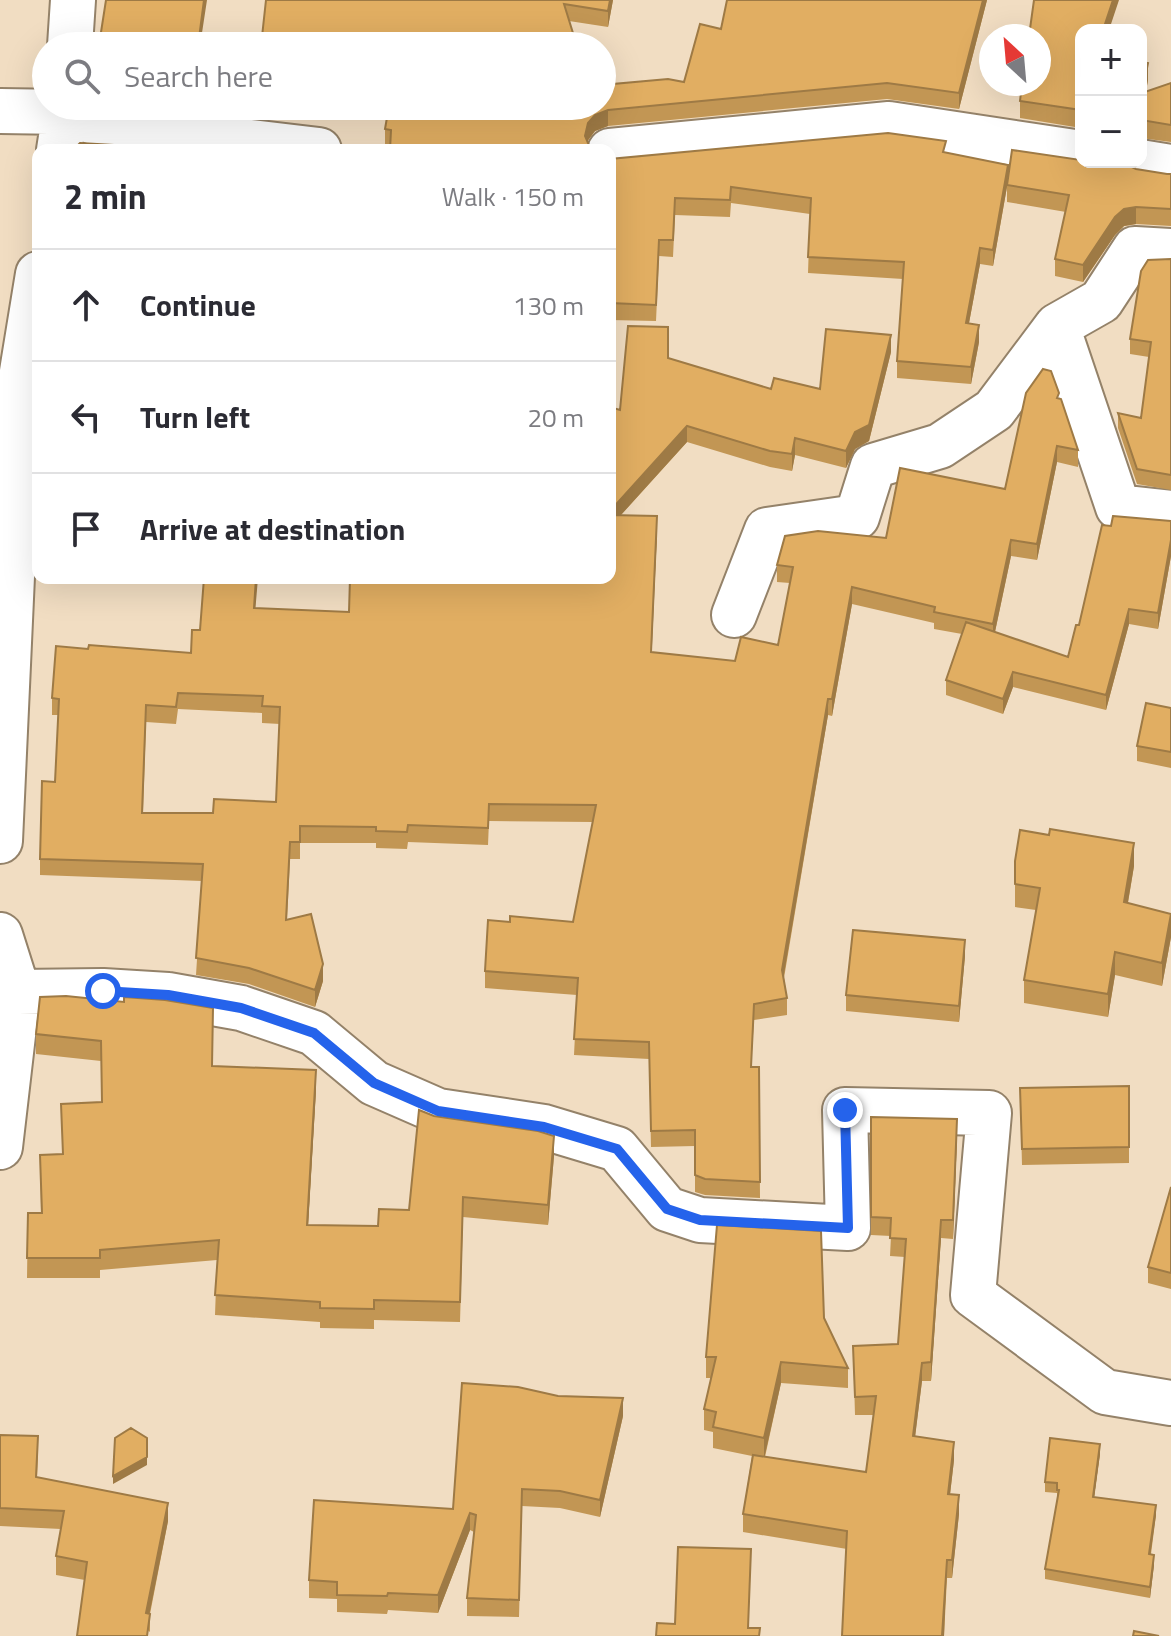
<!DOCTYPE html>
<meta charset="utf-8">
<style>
body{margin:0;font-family:"Titillium Web",sans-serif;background:#f2f2f3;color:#2b2b33}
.controls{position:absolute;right:24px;top:24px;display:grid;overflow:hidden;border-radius:16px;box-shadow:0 8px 32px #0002}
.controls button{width:72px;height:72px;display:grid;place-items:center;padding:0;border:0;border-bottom:2px solid #e1e1e2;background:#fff;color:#2b2b33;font:40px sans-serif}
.compass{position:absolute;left:979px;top:24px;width:72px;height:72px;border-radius:50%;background:#fff;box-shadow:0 8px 32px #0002;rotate:334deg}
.stop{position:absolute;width:24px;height:24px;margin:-18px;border:6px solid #2563eb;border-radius:50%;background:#fff}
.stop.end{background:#2563eb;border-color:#fff;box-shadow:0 2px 8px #0008}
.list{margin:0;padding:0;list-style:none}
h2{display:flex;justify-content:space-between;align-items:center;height:104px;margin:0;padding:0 32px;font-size:34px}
h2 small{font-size:26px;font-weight:400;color:#7c7c81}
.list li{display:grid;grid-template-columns:52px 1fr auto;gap:24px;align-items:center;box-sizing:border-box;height:112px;padding:0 32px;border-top:2px solid #e1e1e2}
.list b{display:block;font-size:30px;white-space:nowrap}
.list em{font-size:26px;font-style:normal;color:#7c7c81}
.icon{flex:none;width:44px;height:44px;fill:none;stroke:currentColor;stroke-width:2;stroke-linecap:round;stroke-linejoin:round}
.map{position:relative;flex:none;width:1171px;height:1636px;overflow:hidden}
.search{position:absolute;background:#fff;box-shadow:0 8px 32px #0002;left:32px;top:32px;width:584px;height:88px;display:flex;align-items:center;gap:20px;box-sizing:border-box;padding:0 28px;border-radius:44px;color:#7c7c81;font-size:30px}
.panel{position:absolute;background:#fff;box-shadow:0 8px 32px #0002;left:32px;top:144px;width:584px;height:440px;border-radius:16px}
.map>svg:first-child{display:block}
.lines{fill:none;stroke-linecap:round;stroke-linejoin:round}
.minor-casing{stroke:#948269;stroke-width:48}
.minor{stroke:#fff;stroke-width:44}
.wall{fill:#c29654;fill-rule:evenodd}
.shaded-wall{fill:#9e7a45}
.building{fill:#e1ae62;stroke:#9e7a45;stroke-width:2;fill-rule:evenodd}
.route{stroke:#2563eb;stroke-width:10}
</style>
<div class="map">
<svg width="1171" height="1636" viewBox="0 0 1171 1636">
<rect width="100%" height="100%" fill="#f1ddc2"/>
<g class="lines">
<g class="minor-casing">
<path id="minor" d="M70,46L73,0
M0,111L65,112L66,106
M59,150L65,112L102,125L319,150
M610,151L889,124L1081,153
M1140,162L1171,167
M1057,326L1118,507L1171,513
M734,615L767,530L857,517L873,466L940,446L994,410L1057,326L1101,301L1135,249L1171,251
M0,841L21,378L38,274
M0,935L18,992L0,1147
M18,992L103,991L168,995L241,1008L314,1033L374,1083L438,1111L544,1127L617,1149L667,1209L700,1220L848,1228L845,1110L989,1113L973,1295L1105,1392L1171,1403"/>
</g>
<use href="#minor" class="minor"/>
</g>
<path class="wall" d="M266,0H613L608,27L569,21Z
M987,0L959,109L887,99L608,126L595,131L587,142L391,146L385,145V129L388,111L342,106H602L684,82L721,29Z
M1081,30V128L1020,118V101Z
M1141,62L1148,80L1146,92L1171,83V142L1141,138Z
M946,152L1008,178L1078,160L1125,164L1136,169L1167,174H1171V226L1136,224L1124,226L1115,235L1083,282L1055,276V259L1066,212L1007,202V187L993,266L980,264L969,323L979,342L971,384L897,378V361L903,279L808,273L810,214L731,203L730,217L675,215L673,257L659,256L656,321L610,320V159Z
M1171,259V490L1137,484L1118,428V413L1141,418L1149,357L1130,354V339Z
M891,352L869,441L855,449L846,468L795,455L792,471L770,467L687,442L621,515L657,533L651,652L735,661L778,645L790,583L777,582V565L886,538L1005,489L1059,399L1078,450V467L1057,462L1037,560L1011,556L995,632L1068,657L1111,526L1171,521V556L1158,629L1129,624L1106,710L1013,687L1003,714L946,695V680L962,634L934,629V623L852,604L832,716L828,715L784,978L787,998V1015L754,1020L751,1067H759L760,1198L705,1195L695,1192V1146L651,1147L649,1059L574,1055L577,995L485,988V971L510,922H573L593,822L489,821L488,845L408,842L407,849L376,848V843H300V859H290L287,920L323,981L315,1007L249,984L196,975L202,881L40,875V859L55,782L58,715H52V698L88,649L191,653L200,630L255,608L349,612L620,410L668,358L771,389H820ZM178,709L262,713V723L280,724L276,802L213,813H143L146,722L176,724Z
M1171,708V768L1137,761V746Z
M1015,861L1134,866L1128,903L1171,937L1162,986L1115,975L1108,1017L1024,1003V980L1036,910L1015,907Z
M965,956L959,1022L846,1011V995Z
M40,997L212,1066L316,1090L308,1225L378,1226L409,1210L554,1156L548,1225L463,1217L460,1322L374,1320V1329L320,1328V1322L215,1315L217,1260L100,1270V1278H27L28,1213H41L40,1155L62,1154L102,1102L101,1061L36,1054V1034Z
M1129,1086V1163L1022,1165L1020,1088Z
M871,1117L957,1137L953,1239L941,1238L931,1381H922L915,1436L954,1460L950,1494L959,1514L952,1578H947L944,1636H842L847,1549L743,1532V1514L752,1456L713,1448V1432L704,1430V1409L711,1378H706V1357L824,1318L848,1368V1388L781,1383L765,1457L866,1472L874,1415H855L853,1346L898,1344L905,1257L890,1256L891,1236L871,1235Z
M1171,1187V1289L1148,1283V1267Z
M623,1416L600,1517L560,1508L522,1506L519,1617L467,1616V1598L474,1532L470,1530L438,1613L388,1610L387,1614L337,1612V1599L309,1598V1580L453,1509Z
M0,1435L38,1455L37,1478L168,1521L150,1614V1632L85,1580L56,1575V1556L61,1529L0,1526Z
M1100,1454L1094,1497L1156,1515L1151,1554L1154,1565L1150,1598L1045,1579V1569L1057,1500V1493L1045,1492V1482Z"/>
<path class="shaded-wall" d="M204,0H207L200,46H198Z
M610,0H613L608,27V11Z
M983,0H987L959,109V93Z
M1113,0H1119L1109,30H1103Z
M1148,63V80L1142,111V93Z
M608,110V126L595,131L588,140L586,150L585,136L588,123L595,115Z
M1008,165V181L993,266V250Z
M1136,207V224L1124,226L1115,235L1083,282V265L1115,217L1124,209Z
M980,248V264L966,339V323Z
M979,325V342L971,384V367Z
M891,335V352L869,441L855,449L846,468V451Z
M687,426V442L610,527V511Z
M795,438V455L792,471V454Z
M1057,446V462L1037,560V544Z
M657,516V533L651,668V652Z
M1011,540V556L993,641V624Z
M1171,540V556L1158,629V613Z
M256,578H258L254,625V608Z
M852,587V604L832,716V699Z
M1129,609V624L1106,710V695Z
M1013,672V687L1003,714V699Z
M828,699V715L782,986V970Z
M1134,843V866L1124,925V902Z
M1171,914V937L1162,986V963Z
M965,940V956L959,1022V1006Z
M1115,952V975L1108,1017V994Z
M323,964V981L315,1007V990Z
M316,1070V1090L307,1245V1225Z
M957,1119V1137L953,1239V1220Z
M554,1136V1156L548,1225V1205Z
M941,1220V1238L931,1381V1362Z
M781,1362V1383L764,1459V1438Z
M922,1363V1381L913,1454V1436Z
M623,1398V1416L600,1517V1500Z
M954,1442V1460L948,1512V1494Z
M1100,1444V1454L1093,1507V1497Z
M147,1457V1465L113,1484V1476Z
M959,1495V1514L952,1578V1560Z
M168,1503V1521L146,1631V1613Z
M1156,1505V1515L1149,1564V1554Z
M470,1513V1530L438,1613V1595Z
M1154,1555V1565L1150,1598V1587Z
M947,1560L944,1636H942Z"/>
<path class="building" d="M106,0H204L198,46L99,45Z
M266,0H610L608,11L564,4L577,46H261Z
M727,0H983L959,93L887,83L608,110L595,115L588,123L585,136L591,150H390L391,130L385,129L389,106H602V85L668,79L684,82L700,24L721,29Z
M1034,0H1113L1103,30H1081V110L1020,101L1022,84H1039V36H1029Z
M1141,62L1148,63L1142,93L1171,83V125L1141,120Z
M888,133L946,141L943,152L1008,165L993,250L980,248L966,323L979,325L971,367L897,361L904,262L808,257L811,198L731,187L730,200L675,198L673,240H659L656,305L610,303V159Z
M80,143L199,150H73Z
M1012,150L1081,160V162H1123L1125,164L1136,169L1167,174H1171V209L1136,207L1124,209L1115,217L1083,265L1055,259L1069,195L1007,185Z
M1171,259V475L1137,469L1118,413L1141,418L1151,342L1130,339L1141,271L1148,260Z
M628,326L668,327V358L771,389L774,378L820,389L826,329L891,335L869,425L855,432L846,451L795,438L792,454L770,451L687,426L610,511V407L620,410Z
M1043,369L1051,371L1059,393L1057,398L1061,399L1078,450L1057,446L1037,544L1011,540L993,624L934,612L935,607L852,587L832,699H828L782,970L787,998L754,1004L751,1067H759L760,1182L705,1179L695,1175V1130L651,1131L649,1042L574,1039L578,978L485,971L488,920L510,922V916L573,922L596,805L489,804L488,828L408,825L407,832L376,831V827L300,826V842H290L286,920L311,914L323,964L315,990L249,968L196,958L203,864L40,859L42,781L55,782L59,699L52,698L56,646L88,649L89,645L191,653L192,630H200L204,578H256L254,608L349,612L350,578H610V515L657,516L651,652L735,661L741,637L778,645L793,567L777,565L785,536L818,531L886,538L900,468L1005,489L1026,393ZM178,693L263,696L262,706L280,707L276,802L214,799L213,813H142L146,705L176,707Z
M1113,516L1171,521V540L1158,613L1129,609L1106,695L1013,672L1003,699L946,680L966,622L1068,657L1076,625H1079L1102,525L1111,526Z
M1146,703L1171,708V752L1137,746Z
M1050,829L1134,843L1124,902L1171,914L1162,963L1115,952L1108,994L1024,980L1040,888L1015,884V861L1020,830L1049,835Z
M853,930L965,940L959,1006L846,995Z
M66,996L124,1002V997L165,1000L213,1008L212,1066L316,1070L307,1225L378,1226L379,1209L409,1210L419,1110L434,1116L538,1131L554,1136L548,1205L463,1197L460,1302L374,1300V1309L320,1308V1302L215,1295L219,1240L100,1250V1258H27L28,1213H42L40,1155L63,1154L61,1104L102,1102L101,1041L36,1034L40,997Z
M1129,1086V1147L1022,1149L1020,1088Z
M871,1117L957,1119L953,1220H941L931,1362L922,1363L913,1436L954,1442L948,1494L959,1495L952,1560H947L942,1636H842L847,1531L743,1514L753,1455L866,1472L876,1396L855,1397L853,1346L898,1344L906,1239L890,1238L891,1218L871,1217Z
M1171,1187V1273L1148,1267Z
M717,1225L821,1231L824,1318L848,1368L781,1362L764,1438L713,1427L716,1412L704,1409L716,1357H706Z
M462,1383L518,1387L558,1396L623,1398L600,1500L560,1491L522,1489L519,1600L467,1598L476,1515L470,1513L438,1595L388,1593L387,1596L337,1595V1582L309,1580L314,1500L453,1509Z
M131,1428L147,1438V1457L113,1476L115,1438Z
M0,1435L38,1436L36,1477L168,1503L146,1613L150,1614L147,1636H77L87,1562L56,1556L64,1511L0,1508Z
M1050,1438L1100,1444L1093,1497L1156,1505L1149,1554L1154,1555L1150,1587L1045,1569L1059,1490H1057V1483L1045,1482Z
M678,1547L751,1549L748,1628H760L759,1636H656L657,1623L675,1624Z
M1134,1631L1159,1636H1133Z"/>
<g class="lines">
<path class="route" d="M103,991L168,995L241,1008L314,1033L374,1083L438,1111L544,1127L617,1149L667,1209L700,1220L848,1228L845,1110"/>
</g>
</svg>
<div class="controls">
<button>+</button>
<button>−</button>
</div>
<svg class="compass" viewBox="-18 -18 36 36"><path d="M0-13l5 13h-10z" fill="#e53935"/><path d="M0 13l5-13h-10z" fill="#7c7c81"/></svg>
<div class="stop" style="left:103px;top:991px"></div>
<div class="stop end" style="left:845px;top:1110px"></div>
<div class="search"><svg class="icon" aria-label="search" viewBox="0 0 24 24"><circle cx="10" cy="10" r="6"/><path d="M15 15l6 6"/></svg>Search here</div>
<section class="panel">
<h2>2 min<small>Walk · 150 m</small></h2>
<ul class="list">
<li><svg class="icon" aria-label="ahead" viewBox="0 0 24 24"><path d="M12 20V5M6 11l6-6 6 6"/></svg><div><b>Continue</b></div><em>130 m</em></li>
<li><svg class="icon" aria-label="left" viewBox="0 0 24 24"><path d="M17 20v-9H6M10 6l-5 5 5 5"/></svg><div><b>Turn left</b></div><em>20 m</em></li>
<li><svg class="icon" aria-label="arrive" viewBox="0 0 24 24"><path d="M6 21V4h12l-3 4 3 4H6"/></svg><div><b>Arrive at destination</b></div></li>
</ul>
</section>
</div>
